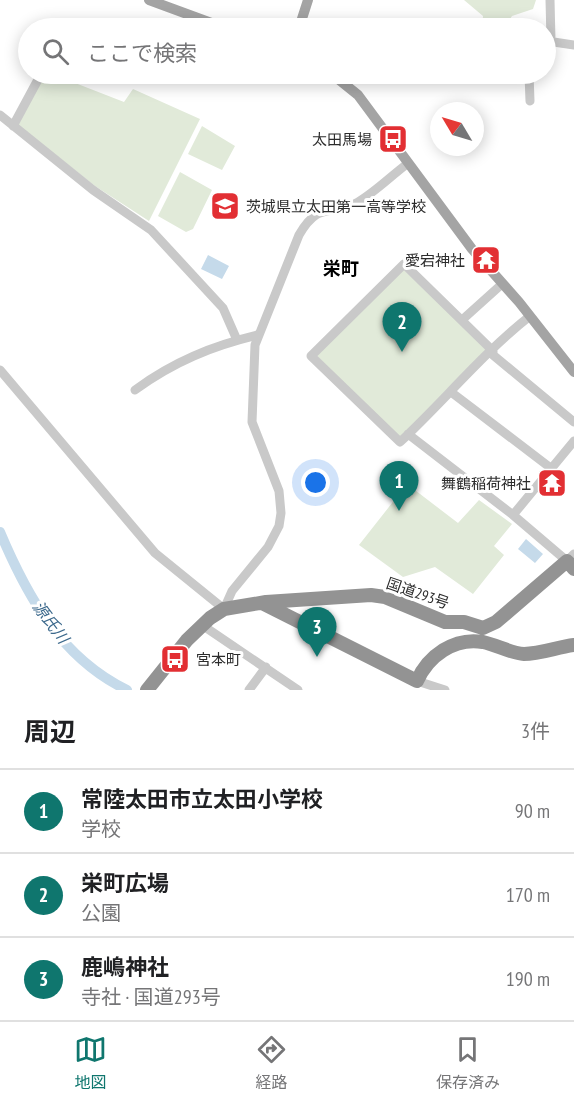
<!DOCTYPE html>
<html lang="ja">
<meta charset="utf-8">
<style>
body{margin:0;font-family:"PT Sans Narrow","Noto Sans JP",sans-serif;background:#f2f2f2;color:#202124}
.compass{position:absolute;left:430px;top:102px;width:54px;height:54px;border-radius:50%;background:#fff;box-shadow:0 3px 15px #0003;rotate:308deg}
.you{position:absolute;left:316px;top:483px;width:21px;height:21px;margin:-15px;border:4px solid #fff;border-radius:50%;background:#1a73e8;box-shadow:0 0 0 9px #1a73e833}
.badge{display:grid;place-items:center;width:39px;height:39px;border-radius:50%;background:#0f766e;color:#fff;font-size:20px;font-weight:700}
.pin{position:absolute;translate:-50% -50px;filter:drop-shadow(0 2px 3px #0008)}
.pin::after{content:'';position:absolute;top:32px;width:21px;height:18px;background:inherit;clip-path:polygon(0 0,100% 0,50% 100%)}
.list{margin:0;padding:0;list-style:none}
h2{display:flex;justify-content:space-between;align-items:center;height:78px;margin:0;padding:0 24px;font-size:26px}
h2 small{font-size:20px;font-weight:400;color:#757577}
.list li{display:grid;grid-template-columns:39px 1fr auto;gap:18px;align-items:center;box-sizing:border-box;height:84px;padding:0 24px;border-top:2px solid #e0e0e0}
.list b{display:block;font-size:22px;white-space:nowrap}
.list p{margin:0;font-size:20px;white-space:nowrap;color:#757577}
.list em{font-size:20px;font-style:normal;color:#757577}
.icon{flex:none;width:33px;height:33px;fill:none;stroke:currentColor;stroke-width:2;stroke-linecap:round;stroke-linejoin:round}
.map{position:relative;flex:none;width:574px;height:690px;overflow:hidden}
.search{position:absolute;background:#fff;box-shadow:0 3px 15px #0003;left:18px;right:18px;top:18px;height:66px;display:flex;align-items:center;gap:15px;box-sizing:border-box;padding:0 21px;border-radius:33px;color:#757577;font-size:22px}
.sheet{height:330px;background:#fff}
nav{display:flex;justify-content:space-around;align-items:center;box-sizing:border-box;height:84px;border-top:2px solid #e0e0e0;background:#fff;font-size:16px;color:#757577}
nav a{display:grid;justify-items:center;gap:3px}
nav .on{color:#0f766e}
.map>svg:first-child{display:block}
.green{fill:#e1ead9}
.water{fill:#c5daea}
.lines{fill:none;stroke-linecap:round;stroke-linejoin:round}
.river{stroke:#c5daea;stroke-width:10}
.minor{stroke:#c9c9c9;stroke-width:9}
.major{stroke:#a4a4a4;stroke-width:10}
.highway{stroke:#939393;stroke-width:14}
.labels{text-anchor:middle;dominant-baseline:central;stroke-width:6;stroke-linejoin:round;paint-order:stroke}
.poi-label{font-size:15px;fill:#2c2c2c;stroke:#fff;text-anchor:end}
.street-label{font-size:15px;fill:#2c2c2c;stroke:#fff}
.water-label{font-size:16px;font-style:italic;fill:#3c698c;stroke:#fff}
.quarter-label{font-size:18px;font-weight:bold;fill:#000;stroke:#fff}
</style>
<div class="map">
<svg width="574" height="690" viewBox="0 0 574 690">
<rect width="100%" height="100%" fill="#fff"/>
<path class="green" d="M464,0H536L533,9L512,16L504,28H482L483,16Z
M45,74H52L124,102L133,89L200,119L149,221L95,186L18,125Z
M202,126L235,146L222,170L188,154Z
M180,172L212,190L193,229L186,232L158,216Z
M402,268L488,350L400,439L315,354Z
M407,484L458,523L479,500L512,524L494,546L504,555L473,594L435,567L403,577L359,545Z"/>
<path class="water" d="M208,255L229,266L222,279L201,269Z
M526,539L543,554L535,563L518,549Z"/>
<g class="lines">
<path class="river" d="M0,532C27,596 61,658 127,690"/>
<path class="minor" d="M550,0L551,40
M547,41L574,45
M529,74L530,101
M0,115L93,190L151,230L223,308L237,340
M13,126L41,74
M530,316C483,353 444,401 400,442L311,356L404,264L493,351V355L574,422
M462,320L502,284
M0,370L155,553L224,609L232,591L268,547L279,526L281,513L279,491L252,422L255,345L299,235C320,199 331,218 358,202C375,192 391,176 407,164
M135,390C173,362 212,346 258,335
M451,392L552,469
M408,434L513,515L567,561L574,554
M513,515L574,441
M202,625L298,690
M417,681L445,690
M249,690L266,667"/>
<path class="major" d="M149,0L225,28
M299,28L308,0
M332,74L358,95L472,249L519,302L574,372"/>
<path class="highway" d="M264,604L417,681C428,656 454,637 483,642C497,645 510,653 524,654C540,654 558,647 574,645
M147,690L187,640L210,618L224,609L266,602L371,595L385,597L445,622H464L483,628L496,622L567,561L574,569"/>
</g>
<defs>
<g id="bus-square" transform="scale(1.5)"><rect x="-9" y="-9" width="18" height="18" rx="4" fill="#e22f33" stroke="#fff"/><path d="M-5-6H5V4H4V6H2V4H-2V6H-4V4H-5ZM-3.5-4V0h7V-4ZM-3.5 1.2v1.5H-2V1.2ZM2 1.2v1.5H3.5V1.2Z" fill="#fff"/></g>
<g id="school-square" transform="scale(1.5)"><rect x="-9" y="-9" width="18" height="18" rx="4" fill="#e22f33" stroke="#fff"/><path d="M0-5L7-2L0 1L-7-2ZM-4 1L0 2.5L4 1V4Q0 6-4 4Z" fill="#fff"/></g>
<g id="temple-square" transform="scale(1.5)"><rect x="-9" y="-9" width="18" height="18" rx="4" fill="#e22f33" stroke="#fff"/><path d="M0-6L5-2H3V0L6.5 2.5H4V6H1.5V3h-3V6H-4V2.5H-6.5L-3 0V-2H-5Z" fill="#fff"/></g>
</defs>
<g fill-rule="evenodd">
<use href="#bus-square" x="393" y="139"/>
<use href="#school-square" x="225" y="206"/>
<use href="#temple-square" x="486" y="260"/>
<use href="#temple-square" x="552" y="483"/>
<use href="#bus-square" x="175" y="659"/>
</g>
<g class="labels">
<g class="poi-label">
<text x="372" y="139">太田馬場</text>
<text x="246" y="206" text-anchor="start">茨城県立太田第一高等学校</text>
<text x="465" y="260">愛宕神社</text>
<text x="531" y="483">舞鶴稲荷神社</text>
<text x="196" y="659" text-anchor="start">宮本町</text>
</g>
<g class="street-label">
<text transform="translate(418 593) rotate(19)">国道293号</text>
</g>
<g class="water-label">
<text transform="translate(51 622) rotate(53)">源氏川</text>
</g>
<g class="quarter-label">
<text x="341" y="268">栄町</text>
</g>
</g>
</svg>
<svg class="compass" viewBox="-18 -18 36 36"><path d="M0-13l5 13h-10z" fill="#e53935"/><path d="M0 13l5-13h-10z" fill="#757577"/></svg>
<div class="you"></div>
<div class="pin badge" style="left:399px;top:511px">1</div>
<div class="pin badge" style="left:402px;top:352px">2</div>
<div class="pin badge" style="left:317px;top:657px">3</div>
<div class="search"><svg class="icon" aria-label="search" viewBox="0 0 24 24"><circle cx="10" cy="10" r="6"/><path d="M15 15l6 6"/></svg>ここで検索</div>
</div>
<section class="sheet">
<h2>周辺<small>3件</small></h2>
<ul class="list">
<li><span class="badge">1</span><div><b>常陸太田市立太田小学校</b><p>学校</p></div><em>90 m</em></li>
<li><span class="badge">2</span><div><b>栄町広場</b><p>公園</p></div><em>170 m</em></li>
<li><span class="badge">3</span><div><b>鹿嶋神社</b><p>寺社 · 国道293号</p></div><em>190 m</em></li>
</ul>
</section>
<nav>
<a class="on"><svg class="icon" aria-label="map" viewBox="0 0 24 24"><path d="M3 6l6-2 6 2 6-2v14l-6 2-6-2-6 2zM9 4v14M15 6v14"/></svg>地図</a>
<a><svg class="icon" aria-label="directions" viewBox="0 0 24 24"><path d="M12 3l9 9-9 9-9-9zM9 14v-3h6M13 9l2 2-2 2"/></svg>経路</a>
<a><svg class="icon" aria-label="saved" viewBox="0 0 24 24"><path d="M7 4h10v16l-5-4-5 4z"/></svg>保存済み</a>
</nav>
